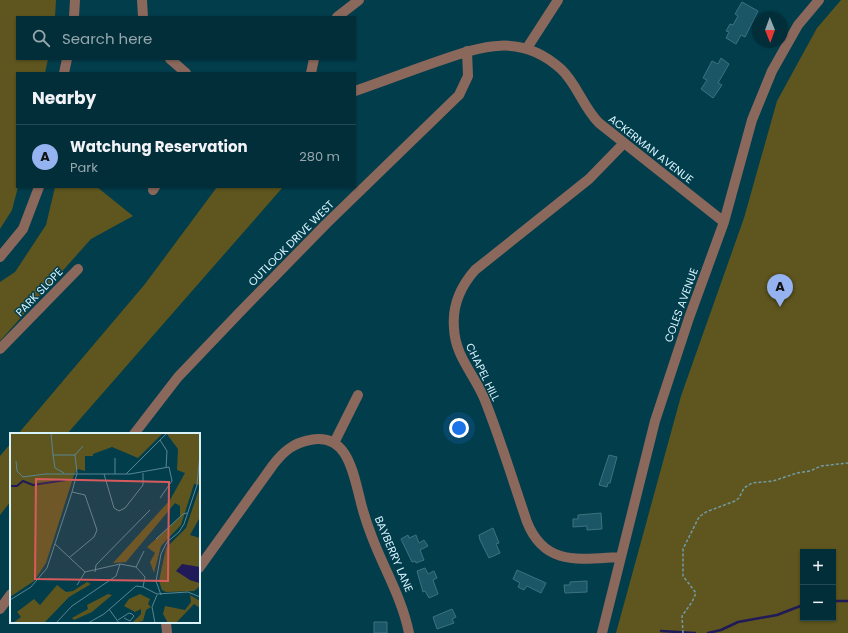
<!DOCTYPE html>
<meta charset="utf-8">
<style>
body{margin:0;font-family:Poppins,sans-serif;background:#103a44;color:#f1f3f6}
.controls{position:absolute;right:12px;bottom:12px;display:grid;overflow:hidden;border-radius:0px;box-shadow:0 1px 3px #0004}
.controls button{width:36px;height:36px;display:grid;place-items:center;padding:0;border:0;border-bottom:1px solid #234a53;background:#022e39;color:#f1f3f6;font:20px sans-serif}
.compass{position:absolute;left:752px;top:12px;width:36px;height:36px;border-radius:50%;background:#022e39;box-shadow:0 1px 3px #0004;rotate:179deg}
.you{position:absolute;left:459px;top:428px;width:14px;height:14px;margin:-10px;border:3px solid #fff;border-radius:50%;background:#1a73e8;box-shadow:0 0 0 6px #1a73e833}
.badge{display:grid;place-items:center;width:26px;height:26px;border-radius:50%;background:#95b2f1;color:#111;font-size:13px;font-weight:700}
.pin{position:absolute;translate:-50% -33px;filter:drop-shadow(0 1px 2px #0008)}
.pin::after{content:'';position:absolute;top:21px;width:14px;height:12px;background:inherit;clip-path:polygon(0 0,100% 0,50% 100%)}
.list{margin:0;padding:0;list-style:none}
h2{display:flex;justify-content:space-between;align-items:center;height:52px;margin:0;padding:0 16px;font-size:17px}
h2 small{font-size:13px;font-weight:400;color:#96a8ae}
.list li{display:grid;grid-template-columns:26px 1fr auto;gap:12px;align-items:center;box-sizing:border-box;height:64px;padding:0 16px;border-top:1px solid #234a53}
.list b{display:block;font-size:15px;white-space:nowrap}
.list p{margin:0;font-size:13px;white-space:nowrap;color:#96a8ae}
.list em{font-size:13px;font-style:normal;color:#96a8ae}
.icon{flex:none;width:22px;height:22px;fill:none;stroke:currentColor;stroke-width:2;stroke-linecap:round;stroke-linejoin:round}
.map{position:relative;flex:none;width:848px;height:633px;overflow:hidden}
.search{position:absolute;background:#022e39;box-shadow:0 1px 3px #0004;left:16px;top:16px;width:340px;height:44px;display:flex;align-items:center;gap:10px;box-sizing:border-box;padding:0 14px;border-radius:0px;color:#96a8ae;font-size:15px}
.panel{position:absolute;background:#022e39;box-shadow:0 1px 3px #0004;left:16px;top:72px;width:340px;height:116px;border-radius:0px}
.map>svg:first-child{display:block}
.green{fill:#5e561e;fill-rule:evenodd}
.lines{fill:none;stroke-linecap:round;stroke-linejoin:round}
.stream{stroke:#211a59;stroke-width:2.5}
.building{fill:#1b5667;stroke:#3e7181}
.path{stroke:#729ba7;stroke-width:1.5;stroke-dasharray:3 2;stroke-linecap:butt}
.minor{stroke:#8a685b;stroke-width:10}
.labels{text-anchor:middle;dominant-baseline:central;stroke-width:3;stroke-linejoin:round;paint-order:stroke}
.street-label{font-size:11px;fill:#d9f3fc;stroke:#023d4c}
.inset-river{fill:none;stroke:#211a59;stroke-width:2}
.inset-road{fill:none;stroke:#588692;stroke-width:1}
.view{fill:#d75b5d;fill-opacity:0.15;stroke:#d75b5d;stroke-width:2}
.inset-edge{fill:none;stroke:#d9f3fc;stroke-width:2}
</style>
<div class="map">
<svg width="848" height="633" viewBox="0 0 848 633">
<rect width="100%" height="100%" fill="#023d4c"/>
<path class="green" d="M0,0H56L55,17H17V59H48L45,73H17L18,187L12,210L0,229Z
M841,0H848V633H616L681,396L744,218L777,101L817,28ZM803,552H833V618H803Z
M55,187H97L133,216L91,239L0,341V282L15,272L46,225Z
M217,187H283L67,434H18L145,284Z
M11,443V501L0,515V456Z"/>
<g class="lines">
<path class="stream" d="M833,601H848
M661,631L695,633
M708,633L721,630L738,622L777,615L803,605"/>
</g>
<path class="building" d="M742,2L758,11L745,37L741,35L736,44L726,38L729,32L726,31L730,24L733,25L738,16L735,14Z
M721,58L729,64L718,83L722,85L713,98L701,89L707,80L703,78L712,61L718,64Z
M609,455L617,457L610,483H608L607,487L599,485Z
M601,513L602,529L587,530V526L573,527V519H578V515Z
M493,528L499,543L496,544L500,553L489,558L480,540L479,535Z
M408,535L409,538L416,535L419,543L424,540L428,546L420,550L424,560L416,563L415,561L412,562L401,539Z
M425,568L428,574L434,571L437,578L433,580L438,594L429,598L425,591L423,592L417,571Z
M517,570L546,583L541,593L527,586L524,590L518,587L520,583L513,579Z
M587,581V592L565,593L564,585H570V582Z
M452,609L456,617L452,619L454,623L437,629L433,617Z
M374,622H387V633H374Z"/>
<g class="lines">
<path class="path" d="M683,633L682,616L692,602L696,593L683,576V549L699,517L706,512L735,501L739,498L744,488L752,483L773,481L797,473L810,471L821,466L848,463"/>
<path class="minor" d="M142,0L143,17
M74,17L75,0
M337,17L359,0
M527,48L558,0
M170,59L186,73
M64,73L67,59
M311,73L314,59
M355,91C381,82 407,72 433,63C479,47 519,31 561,69C577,84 583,107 599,123L724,222
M153,190L155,187
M0,257L23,229L39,187
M0,349L78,269
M134,434L178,377L240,312L326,224L459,95L468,76L467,51
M334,443L358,395
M620,557C580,559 545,567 527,522C513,481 500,438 484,398C474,374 455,356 454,328C452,306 461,286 475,270L589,179L624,143
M199,568L273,465C283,452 293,443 310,440C347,432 353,472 360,499C363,512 367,524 372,537C384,569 402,598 409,633
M0,609L11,594
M166,622L167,633
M602,633L655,421L689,318L724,222L752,120L772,71L798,25L819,0"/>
</g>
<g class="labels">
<g class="street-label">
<text transform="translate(651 149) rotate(38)">ACKERMAN AVENUE</text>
<text transform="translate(291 243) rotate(-45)">OUTLOOK DRIVE WEST</text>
<text transform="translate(39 292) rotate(-46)">PARK SLOPE</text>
<text transform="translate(681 305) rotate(-70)">COLES AVENUE</text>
<text transform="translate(483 372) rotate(64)">CHAPEL HILL</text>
<text transform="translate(394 554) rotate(67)">BAYBERRY LANE</text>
</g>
</g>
<g transform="translate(10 433)">
<rect width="190" height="190" fill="#023d4c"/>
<path d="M0,0H153L128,25L102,14L83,21V23H75V38L68,36L64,42L36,130L24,148L0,164ZM156,0H190V52L184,51L171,92L151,113L144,140L140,129L145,120L137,114L170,84V73L165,70L116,129L103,130L160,67L175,40L167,37L168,16ZM190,53V84L180,102L190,105V134H179L170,139L180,147L190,150V153L184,158L156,159L152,157L149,148L156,115L176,95ZM77,149L81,151L59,164L35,189L3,190L11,184L7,179L24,166L30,172L47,152L56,159L63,158ZM98,161L102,162L82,179L64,187L62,185L78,176L77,172ZM130,161L140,166L138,171L141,174L136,177L133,188L122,190L131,181V176L125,179L114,173L119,166ZM180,162L190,168V175L184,171L166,190H158L153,181L155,173L175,177L181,169Z" fill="#5e561e"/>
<path d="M172,131L190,134V150L180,147L166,138Z" fill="#211a59"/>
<path class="inset-river" d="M0,53H7L13,48L23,52L56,47"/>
<path class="inset-road" d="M41,0L43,22M150,7L157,18L156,35M65,22L73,13M105,25V41M6,28L7,38L13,44L35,41H120L159,34L162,48L150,65M54,40L45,35L43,22H65M94,41L104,75L109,78L115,75L133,52V40M116,41L157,0M146,106L173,81L177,80M45,111L75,139L110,131L126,134L135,144L133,154M60,124L84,104L87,97L75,62L62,59M126,134L134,118M85,139L86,132L140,77M67,152L75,139M151,162L146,148L151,121L157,109L169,99L174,91L187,52L190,21M0,167L21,154L37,135L62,59L67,40L65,22M99,176L109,190M114,185L120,188L124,183L122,181M108,187L119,180L122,181M46,190L62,173L106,143L110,131M78,190L94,181L126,153L133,154L147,161L178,159L190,164M145,190L142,174L147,162"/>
<path class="view" d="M26,46L159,49L158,148L25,146Z"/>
<rect width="190" height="190" class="inset-edge"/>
</g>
</svg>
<div class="controls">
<button>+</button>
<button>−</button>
</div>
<svg class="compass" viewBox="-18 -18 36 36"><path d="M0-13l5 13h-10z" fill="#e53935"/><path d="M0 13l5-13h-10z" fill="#96a8ae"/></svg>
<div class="you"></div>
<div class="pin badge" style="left:780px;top:307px">A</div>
<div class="search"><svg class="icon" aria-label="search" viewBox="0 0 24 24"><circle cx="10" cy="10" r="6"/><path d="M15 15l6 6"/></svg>Search here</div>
<section class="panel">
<h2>Nearby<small></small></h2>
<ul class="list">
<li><span class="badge">A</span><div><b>Watchung Reservation</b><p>Park</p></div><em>280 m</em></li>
</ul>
</section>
</div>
